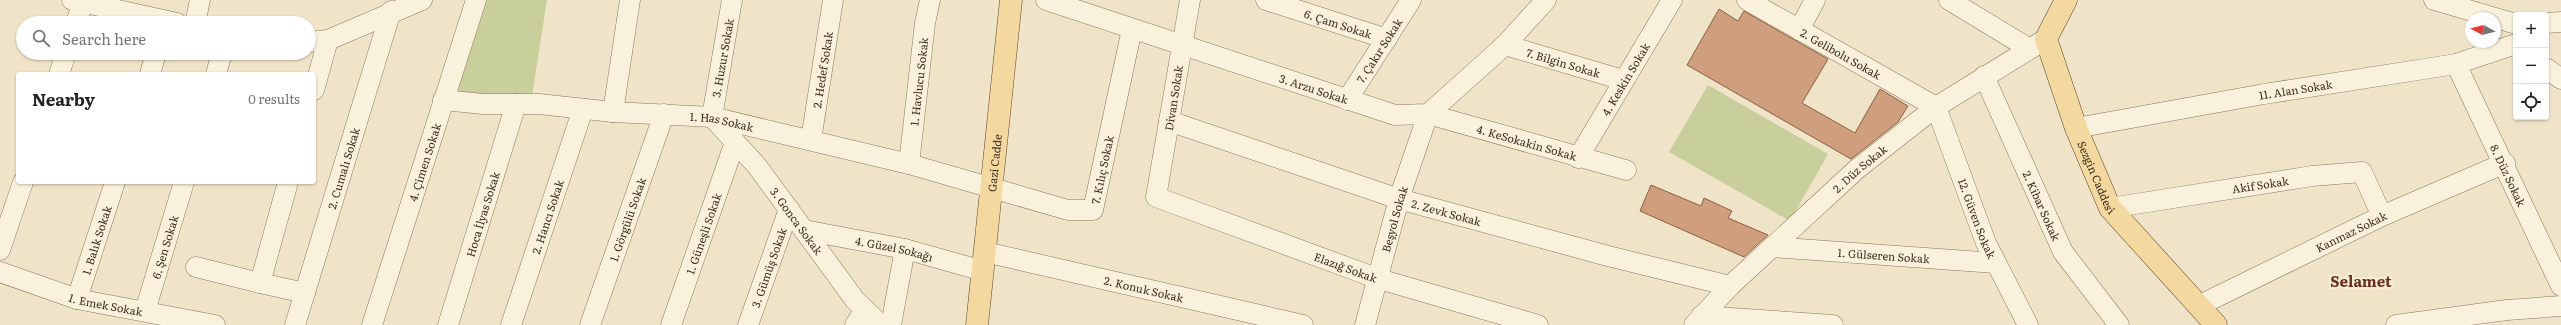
<!DOCTYPE html>
<meta charset="utf-8">
<style>
body{margin:0;font-family:Literata,serif;background:#f2f2f2;color:#222}
.controls{position:absolute;right:12px;top:12px;display:grid;overflow:hidden;border-radius:4px;box-shadow:0 1px 3px #0004}
.controls button{width:36px;height:36px;display:grid;place-items:center;padding:0;border:0;border-bottom:1px solid #e0e0e0;background:#fff;color:#222;font:20px sans-serif}
.compass{position:absolute;left:2465px;top:12px;width:36px;height:36px;border-radius:50%;background:#fff;box-shadow:0 1px 3px #0004;rotate:277deg}
.list{margin:0;padding:0;list-style:none}
h2{display:flex;justify-content:space-between;align-items:center;height:52px;margin:0;padding:0 16px;font-size:17px}
h2 small{font-size:13px;font-weight:400;color:#767676}
.icon{flex:none;width:22px;height:22px;fill:none;stroke:currentColor;stroke-width:2;stroke-linecap:round;stroke-linejoin:round}
.map{position:relative;flex:none;width:2561px;height:325px;overflow:hidden}
.search{position:absolute;background:#fff;box-shadow:0 1px 3px #0004;left:16px;top:16px;width:300px;height:44px;display:flex;align-items:center;gap:10px;box-sizing:border-box;padding:0 14px;border-radius:22px;color:#767676;font-size:15px}
.panel{position:absolute;background:#fff;box-shadow:0 1px 3px #0004;left:16px;top:72px;width:300px;height:112px;border-radius:4px}
.map>svg:first-child{display:block}
.green{fill:#c9cf9b}
.building{fill:#cf9f7d;stroke:#8d5f41}
.lines{fill:none;stroke-linecap:round;stroke-linejoin:round}
.minor-casing{stroke:#8d765c;stroke-width:21}
.major-casing{stroke:#5b4430;stroke-width:23}
.minor{stroke:#faf1dc;stroke-width:20}
.major{stroke:#f3d9a0;stroke-width:22}
.labels{text-anchor:middle;dominant-baseline:central;stroke-width:4;stroke-linejoin:round;paint-order:stroke}
.street-label{font-size:11px;fill:#3d2e20;stroke:#f7eed8}
.district-label{font-size:15px;font-weight:bold;fill:#6b2e1e;stroke:#f7eed8}
</style>
<div class="map">
<svg width="2561" height="325" viewBox="0 0 2561 325">
<rect width="100%" height="100%" fill="#f0e4c8"/>
<path class="green" d="M487,0H547L532,96L457,93Z
M1708,85L1828,154L1790,221L1669,152Z"/>
<path class="building" d="M1719,9L1738,21L1744,11L1828,59L1802,103L1855,133L1880,89L1908,106L1898,122L1851,159L1687,65Z
M1651,185L1701,206L1704,198L1732,211L1728,218L1768,235L1744,257L1640,211Z"/>
<g class="lines">
<g class="minor-casing">
<g id="minor">
<path d="M72,0L177,23"/>
<path id="s1" d="M732,0L712,117L757,166L855,300L881,325"/>
<path id="s2" d="M1046,0L1395,115L1428,114L1505,45L1546,0"/>
<path id="s3" d="M1190,0L1156,197L1379,279L1538,325"/>
<path id="s4" d="M1266,0L1387,39"/>
<path id="s5" d="M1747,0L1936,107L1986,243L2028,325"/>
<path d="M1949,0L2030,49"/>
<path d="M2434,0L2516,24"/>
<path d="M76,23L83,2"/>
<path d="M195,23L200,0"/>
<path d="M2546,23L2561,22"/>
<path d="M1799,30L1815,0"/>
<path d="M309,42L328,40L422,0"/>
<path id="s6" d="M1505,45L1623,80"/>
<path id="s7" d="M2456,64L2561,286"/>
<path d="M2546,68L2561,79"/>
<path d="M59,74L66,53"/>
<path d="M150,74L156,53"/>
<path d="M216,74L222,53"/>
<path id="s8" d="M1984,76L2063,252L2119,325"/>
<path d="M314,90L328,40"/>
<path id="s9" d="M443,100L483,104H539L613,112L712,117L909,164L1068,210H1093L1132,29"/>
<path id="s10" d="M1347,100L1411,0"/>
<path d="M613,112L630,0"/>
<path id="s11" d="M1169,121L1399,199L1608,256L1730,286"/>
<path id="s12" d="M2076,128L2264,94L2456,64L2513,45"/>
<path id="s13" d="M811,140L833,0"/>
<path id="s14" d="M1578,158L1672,0"/>
<path id="s15" d="M909,164L925,23L930,0"/>
<path d="M288,182L260,283L305,293"/>
<path id="s16" d="M2110,208L2312,176L2362,172L2382,216"/>
<path id="s17" d="M804,230L905,249L983,271"/>
<path id="s18" d="M1772,247L1996,263"/>
<path d="M0,250L23,182"/>
<path id="s19" d="M985,252L1303,325"/>
<path d="M196,267L260,283"/>
<path id="s20" d="M0,272L77,299L215,325"/>
<path id="s21" d="M77,299L115,182"/>
<path id="s22" d="M2200,305L2382,216L2505,163"/>
<path id="s23" d="M145,311L184,182"/>
<path d="M1701,316L1833,325"/>
<path id="s24" d="M295,325L391,11"/>
<path id="s25" d="M372,325L476,0"/>
<path id="s26" d="M448,325L516,104"/>
<path id="s27" d="M511,325L583,109"/>
<path id="s28" d="M590,325L664,114"/>
<path id="s29" d="M671,325L735,142"/>
<path id="s30" d="M748,325L789,209"/>
<path d="M855,325L865,310"/>
<path d="M891,325L905,249"/>
<path id="s31" d="M1365,325L1399,199L1428,114L1626,170"/>
<path id="s32" d="M1694,325L1730,286L1857,169L1936,107L2046,39"/>
<path d="M2396,325L2507,310L2561,306"/>
</g>
</g>
<g class="major-casing">
<g id="major">
<path id="s33" d="M2066,0L2046,39L2076,128L2110,208L2216,325"/>
<path id="s34" d="M977,325L1011,0"/>
</g>
</g>
<use href="#minor" class="minor"/>
<use href="#major" class="major"/>
</g>
<g class="labels">
<g class="street-label">
<text stroke="none"><textPath href="#s4" startOffset="76">6. Çam Sokak</textPath></text>
<text stroke="none"><textPath href="#s10" startOffset="59">7. Çakır Sokak</textPath></text>
<text stroke="none"><textPath href="#s5" startOffset="108">2. Gelibolu Sokak</textPath></text>
<text transform="translate(722 58) rotate(-80)">3. Huzur Sokak</text>
<text stroke="none"><textPath href="#s6" startOffset="61">7. Bilgin Sokak</textPath></text>
<text stroke="none"><textPath href="#s13" startOffset="71">2. Hedef Sokak</textPath></text>
<text stroke="none"><textPath href="#s14" startOffset="92">4. Keskin Sokak</textPath></text>
<text stroke="none"><textPath href="#s15" startOffset="83">1. Havlucu Sokak</textPath></text>
<text stroke="none"><textPath href="#s2" startOffset="282">3. Arzu Sokak</textPath></text>
<text stroke="none"><textPath href="#s12" startOffset="223">11. Alan Sokak</textPath></text>
<text transform="translate(1173 98) rotate(-81)">Divan Sokak</text>
<text stroke="none"><textPath href="#s9" startOffset="280">1. Has Sokak</textPath></text>
<text stroke="none"><textPath href="#s31" startOffset="323">4. KeSokakin Sokak</textPath></text>
<text stroke="none"><textPath href="#s25" startOffset="171">4. Çimen Sokak</textPath></text>
<text stroke="none"><textPath href="#s34" startOffset="163">Gazi Cadde</textPath></text>
<text stroke="none"><textPath href="#s24" startOffset="164">2. Cumalı Sokak</textPath></text>
<text stroke="none"><textPath href="#s32" startOffset="228">2. Düz Sokak</textPath></text>
<text stroke="none"><textPath href="#s9" startOffset="704">7. Kılıç Sokak</textPath></text>
<text stroke="none"><textPath href="#s7" startOffset="123">8. Düz Sokak</textPath></text>
<text stroke="none"><textPath href="#s33" startOffset="191">Sezgin Caddesi</textPath></text>
<text stroke="none"><textPath href="#s16" startOffset="152">Akif Sokak</textPath></text>
<text stroke="none"><textPath href="#s8" startOffset="142">2. Kibar Sokak</textPath></text>
<text stroke="none"><textPath href="#s11" startOffset="292">2. Zevk Sokak</textPath></text>
<text stroke="none"><textPath href="#s26" startOffset="116">Hoca İlyas Sokak</textPath></text>
<text stroke="none"><textPath href="#s27" startOffset="114">2. Hancı Sokak</textPath></text>
<text stroke="none"><textPath href="#s5" startOffset="336">12. Güven Sokak</textPath></text>
<text stroke="none"><textPath href="#s31" startOffset="110">Beşyol Sokak</textPath></text>
<text stroke="none"><textPath href="#s28" startOffset="112">1. Görgülü Sokak</textPath></text>
<text stroke="none"><textPath href="#s1" startOffset="253">3. Gonca Sokak</textPath></text>
<text stroke="none"><textPath href="#s22" startOffset="168">Kanmaz Sokak</textPath></text>
<text stroke="none"><textPath href="#s29" startOffset="97">1. Güneşli Sokak</textPath></text>
<text stroke="none"><textPath href="#s21" startOffset="62">1. Balık Sokak</textPath></text>
<text stroke="none"><textPath href="#s23" startOffset="67">6. Şen Sokak</textPath></text>
<text stroke="none"><textPath href="#s17" startOffset="92">4. Güzel Sokağı</textPath></text>
<text stroke="none"><textPath href="#s18" startOffset="112">1. Gülseren Sokak</textPath></text>
<text stroke="none"><textPath href="#s3" startOffset="402">Elazığ Sokak</textPath></text>
<text stroke="none"><textPath href="#s30" startOffset="61">3. Gümüş Sokak</textPath></text>
<text stroke="none"><textPath href="#s19" startOffset="163">2. Konuk Sokak</textPath></text>
<text stroke="none"><textPath href="#s20" startOffset="111">1. Emek Sokak</textPath></text>
</g>
<g class="district-label">
<text x="2361" y="280">Selamet</text>
</g>
</g>
</svg>
<div class="controls">
<button>+</button>
<button>−</button>
<button><svg class="icon" aria-label="locate" viewBox="0 0 24 24"><circle cx="12" cy="12" r="6"/><path d="M12 2v4M12 18v4M2 12h4M18 12h4"/></svg></button>
</div>
<svg class="compass" viewBox="-18 -18 36 36"><path d="M0-13l5 13h-10z" fill="#e53935"/><path d="M0 13l5-13h-10z" fill="#767676"/></svg>
<div class="search"><svg class="icon" aria-label="search" viewBox="0 0 24 24"><circle cx="10" cy="10" r="6"/><path d="M15 15l6 6"/></svg>Search here</div>
<section class="panel">
<h2>Nearby<small>0 results</small></h2>
<ul class="list">
</ul>
</section>
</div>
